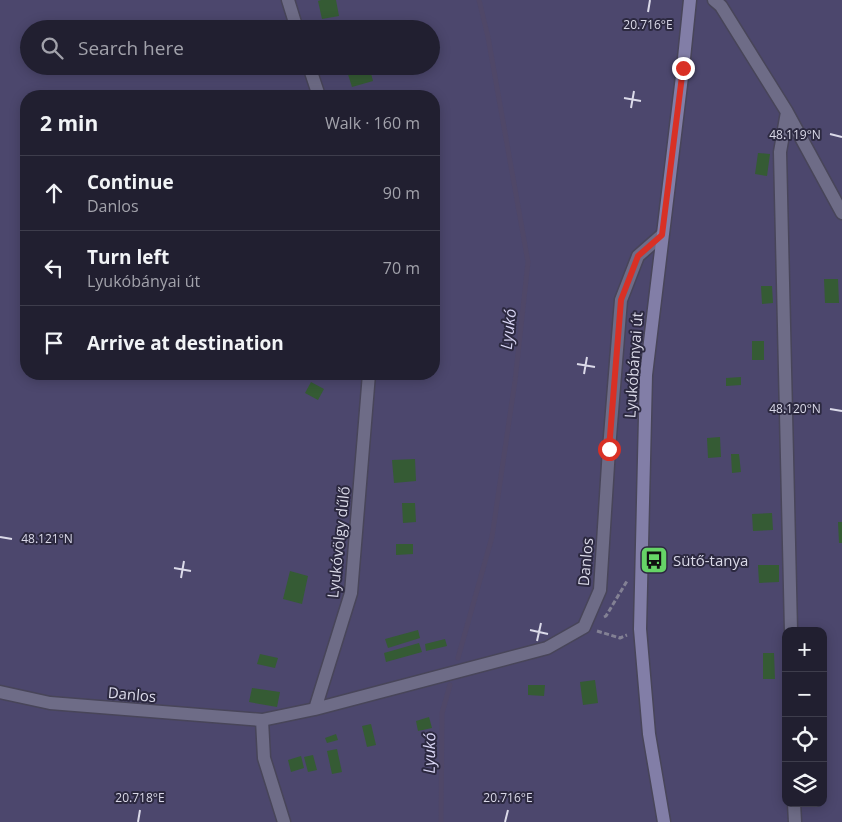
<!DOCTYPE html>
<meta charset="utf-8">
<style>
body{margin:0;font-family:"Open Sans",sans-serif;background:#292738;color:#f1f3f6}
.controls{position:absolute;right:15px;bottom:15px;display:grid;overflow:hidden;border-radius:10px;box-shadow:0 2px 12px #0003}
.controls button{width:45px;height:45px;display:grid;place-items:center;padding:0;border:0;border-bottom:1px solid #3e3d4c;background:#211f30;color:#f1f3f6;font:25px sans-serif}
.stop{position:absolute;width:15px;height:15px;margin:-11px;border:4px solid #d93025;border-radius:50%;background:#fff}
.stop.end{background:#d93025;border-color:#fff;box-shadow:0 1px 5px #0008}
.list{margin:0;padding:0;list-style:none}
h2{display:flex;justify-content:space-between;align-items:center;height:65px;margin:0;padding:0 20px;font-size:21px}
h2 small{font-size:16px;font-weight:400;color:#a2a2ab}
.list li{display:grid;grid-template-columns:32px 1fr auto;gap:15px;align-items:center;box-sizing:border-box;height:75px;padding:0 20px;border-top:1px solid #3e3d4c}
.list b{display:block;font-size:19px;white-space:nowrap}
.list p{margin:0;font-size:16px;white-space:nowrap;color:#a2a2ab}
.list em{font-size:16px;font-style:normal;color:#a2a2ab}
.icon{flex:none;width:28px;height:28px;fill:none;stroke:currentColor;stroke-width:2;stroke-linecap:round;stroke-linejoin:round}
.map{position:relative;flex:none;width:842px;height:822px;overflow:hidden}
.search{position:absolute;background:#211f30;box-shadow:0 2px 12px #0003;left:20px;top:20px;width:420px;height:55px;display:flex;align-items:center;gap:12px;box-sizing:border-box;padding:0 18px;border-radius:28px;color:#a2a2ab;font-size:19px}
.panel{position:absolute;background:#211f30;box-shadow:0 2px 12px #0003;left:20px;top:90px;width:420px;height:290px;border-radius:20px}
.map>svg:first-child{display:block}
.green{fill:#4c476d;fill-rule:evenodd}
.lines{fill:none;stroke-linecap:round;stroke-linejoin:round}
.stream{stroke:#4f4768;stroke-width:5}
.building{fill:#355b34}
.street-casing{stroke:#484559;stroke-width:15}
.secondary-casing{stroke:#484559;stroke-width:15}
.path{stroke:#838194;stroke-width:3;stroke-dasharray:5 2.5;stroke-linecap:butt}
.street{stroke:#6e6c87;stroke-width:12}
.secondary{stroke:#827ea7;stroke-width:12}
.route{stroke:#d93025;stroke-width:6}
.ticks{fill:none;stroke:#dbdae9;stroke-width:2}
.labels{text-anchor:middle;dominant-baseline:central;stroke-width:4;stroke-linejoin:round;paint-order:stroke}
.street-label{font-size:15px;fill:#dbdae9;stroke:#2c2940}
.poi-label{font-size:15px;fill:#dbdae9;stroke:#2c2940;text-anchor:start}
.water-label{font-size:16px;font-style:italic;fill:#d8d5f4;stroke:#2c2940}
.ticks-label{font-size:12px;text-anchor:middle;fill:#dbdae9;stroke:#2c2940;stroke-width:4;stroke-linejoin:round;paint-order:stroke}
</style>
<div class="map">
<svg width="842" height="822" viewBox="0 0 842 822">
<rect width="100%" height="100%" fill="#2c2940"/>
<path class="green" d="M0,0H842V822H0ZM29,29H431V66H29ZM26,96H434V374H26ZM786,631H823V803H786Z"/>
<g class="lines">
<path class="stream" d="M458,658L492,537L515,381L528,262L488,37L479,0
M441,822L442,713L450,685"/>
</g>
<path class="building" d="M321,0H336L339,16L322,19L318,1Z
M352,66H369L373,81L352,87L346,68Z
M758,153L770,154L767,176L755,174Z
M824,279H838L839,303H825Z
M761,286H772L773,303L762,304Z
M752,341H764V360H752Z
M741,377V385L726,386V378Z
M311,382L324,389L318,400L305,393Z
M720,437L721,457L708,458L707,438Z
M731,454H739L741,472L732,473Z
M415,459L416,481L394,483L392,460Z
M402,503H415L416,522L403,523Z
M772,513L773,530L753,531L752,514Z
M838,522H842V543H839Z
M396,544H413V554L396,555Z
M758,565H779V582L759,583Z
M290,571L308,576L302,604L283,599Z
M418,630L420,638L388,648L385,639Z
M445,639L447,646L426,651L425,644Z
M419,643L422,652L386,662L384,653Z
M763,653H774L775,679H763Z
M260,654L278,658L275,668L257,664Z
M595,680L598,703L583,705L580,682Z
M528,685H545L544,696L528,695Z
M252,688L280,692L277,707L249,702Z
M429,717L432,728L418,731L416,721Z
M371,724L376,745L367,747L362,726Z
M336,734L338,740L327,743L325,738Z
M337,749L342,772L332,774L327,751Z
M313,755L317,770L308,772L304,757Z
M301,756L304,768L291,772L288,760Z"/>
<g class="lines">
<g class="street-casing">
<path id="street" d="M288,0L297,29
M714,0L721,6L787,112L842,213
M309,66L319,96
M787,112L780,152L791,631
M0,692L50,703L262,720L315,709L547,648L584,627L600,590L609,449L621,300L638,256L662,235
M315,709L351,593L369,374
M262,720L264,758L284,822
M794,803L795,822"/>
</g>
<g class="secondary-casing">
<path id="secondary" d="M664,822L649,734L640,629L646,375L683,68L690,0"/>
</g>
<path class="path" d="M604,617L606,616L627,581
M597,631L620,638L627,635"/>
<use href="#street" class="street"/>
<use href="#secondary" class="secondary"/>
</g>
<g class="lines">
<path class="route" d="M609,449L621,300L638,256L662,235L683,68"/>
</g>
<path class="ticks" d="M648,12L650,0M624,98L641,101M631,108L634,91M830,134L842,137M577,364L595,367M584,374L587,357M830,409L842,411M0,537L12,539M174,568L191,571M181,578L184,561M530,630L548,634M537,641L541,623M138,822L140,810M505,822L508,810"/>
<defs>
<g id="bus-square" transform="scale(1.4375)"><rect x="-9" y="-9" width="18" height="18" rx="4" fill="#66d467" stroke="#2c2940"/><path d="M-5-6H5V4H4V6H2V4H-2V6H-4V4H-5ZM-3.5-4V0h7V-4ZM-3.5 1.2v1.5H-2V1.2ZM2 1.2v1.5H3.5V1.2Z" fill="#111"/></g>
</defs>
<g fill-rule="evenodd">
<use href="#bus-square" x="654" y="560"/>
</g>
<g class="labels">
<g class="street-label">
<text transform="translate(633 365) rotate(-86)">Lyukóbányai út</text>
<text transform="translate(338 542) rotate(-84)">Lyukóvölgy dűlő</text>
<text transform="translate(585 562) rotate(-85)">Danlos</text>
<text transform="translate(132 694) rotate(5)">Danlos</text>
</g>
<g class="poi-label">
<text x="673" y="560">Sütő-tanya</text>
</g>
<g class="water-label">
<text transform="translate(508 329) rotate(-84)">Lyukó</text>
<text transform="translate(429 753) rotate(-89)">Lyukó</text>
</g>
</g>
<g class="ticks-label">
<text x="648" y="29">20.716°E</text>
<text x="795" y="139">48.119°N</text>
<text x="795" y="413">48.120°N</text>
<text x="47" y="543">48.121°N</text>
<text x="140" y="802">20.718°E</text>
<text x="508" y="802">20.716°E</text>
</g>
</svg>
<div class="controls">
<button>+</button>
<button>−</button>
<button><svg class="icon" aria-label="locate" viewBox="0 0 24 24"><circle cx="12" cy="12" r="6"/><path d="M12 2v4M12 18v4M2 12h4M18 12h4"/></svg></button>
<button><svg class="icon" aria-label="layers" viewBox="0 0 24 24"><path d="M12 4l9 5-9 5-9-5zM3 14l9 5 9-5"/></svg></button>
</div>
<div class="stop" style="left:609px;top:449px"></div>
<div class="stop end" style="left:683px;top:68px"></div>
<div class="search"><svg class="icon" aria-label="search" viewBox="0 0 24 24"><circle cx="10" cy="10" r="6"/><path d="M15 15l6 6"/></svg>Search here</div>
<section class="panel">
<h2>2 min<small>Walk · 160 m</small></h2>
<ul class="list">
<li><svg class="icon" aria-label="ahead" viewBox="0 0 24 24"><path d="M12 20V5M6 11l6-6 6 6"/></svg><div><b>Continue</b><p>Danlos</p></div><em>90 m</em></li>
<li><svg class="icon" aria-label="left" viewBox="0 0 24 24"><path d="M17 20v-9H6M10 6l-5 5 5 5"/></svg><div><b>Turn left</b><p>Lyukóbányai út</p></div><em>70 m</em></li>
<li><svg class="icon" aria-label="arrive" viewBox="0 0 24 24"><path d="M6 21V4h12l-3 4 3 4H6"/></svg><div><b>Arrive at destination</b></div></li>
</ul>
</section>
</div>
